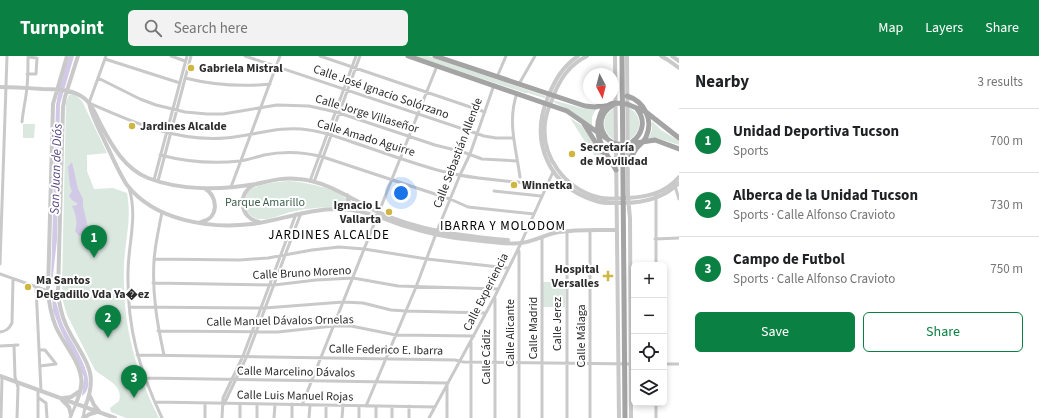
<!DOCTYPE html>
<meta charset="utf-8">
<style>
body{margin:0;font-family:"Source Sans 3",sans-serif;background:#f2f2f2;color:#202124}
.controls{position:absolute;right:12px;bottom:12px;display:grid;overflow:hidden;border-radius:6px;box-shadow:0 2px 6px #0003}
.controls button{width:36px;height:36px;display:grid;place-items:center;padding:0;border:0;border-bottom:1px solid #e0e0e0;background:#fff;color:#202124;font:20px sans-serif}
.compass{position:absolute;left:583px;top:12px;width:36px;height:36px;border-radius:50%;background:#fff;box-shadow:0 2px 6px #0003;rotate:173deg}
.you{position:absolute;left:401px;top:137px;width:14px;height:14px;margin:-10px;border:3px solid #fff;border-radius:50%;background:#1a73e8;box-shadow:0 0 0 6px #1a73e833}
.badge{display:grid;place-items:center;width:26px;height:26px;border-radius:50%;background:#0b8043;color:#fff;font-size:13px;font-weight:700}
.pin{position:absolute;translate:-50% -33px;filter:drop-shadow(0 1px 2px #0008)}
.pin::after{content:'';position:absolute;top:21px;width:14px;height:12px;background:inherit;clip-path:polygon(0 0,100% 0,50% 100%)}
.list{margin:0;padding:0;list-style:none}
h2{display:flex;justify-content:space-between;align-items:center;height:52px;margin:0;padding:0 16px;font-size:17px}
h2 small{font-size:13px;font-weight:400;color:#757577}
.list li{display:grid;grid-template-columns:26px 1fr auto;gap:12px;align-items:center;box-sizing:border-box;height:64px;padding:0 16px;border-top:1px solid #e0e0e0}
.list b{display:block;font-size:15px;white-space:nowrap}
.list p{margin:0;font-size:13px;white-space:nowrap;color:#757577}
.list em{font-size:13px;font-style:normal;color:#757577}
.actions{display:flex;gap:8px;padding:12px 16px}
.actions a{flex:1;padding:9px 0;border:1px solid #0b8043;border-radius:6px;text-align:center;font-size:14px;color:#0b8043}
.actions .main{background:#0b8043;color:#fff}
.icon{flex:none;width:22px;height:22px;fill:none;stroke:currentColor;stroke-width:2;stroke-linecap:round;stroke-linejoin:round}
.map{position:relative;flex:none;width:679px;height:362px;overflow:hidden}
header{display:flex;align-items:center;gap:24px;box-sizing:border-box;height:56px;padding:0 20px;background:#0b8043;color:#fff}
header strong{font-size:19px}
nav{display:flex;gap:22px;margin-inline-start:auto;font-size:14px}
.search{width:280px;height:36px;background:#f2f2f2;display:flex;align-items:center;gap:10px;box-sizing:border-box;padding:0 14px;border-radius:6px;color:#757577;font-size:15px}
main{display:flex}
aside{flex:1;background:#fff}
.map>svg:first-child{display:block}
.green{fill:#dbe8e0}
.water{fill:#d1c9e6}
.lines{fill:none;stroke-linecap:round;stroke-linejoin:round}
.minor{stroke:#c9c9c9;stroke-width:3}
.tertiary{stroke:#c9c9c9;stroke-width:4}
.primary{stroke:#a4a4a4;stroke-width:5}
.poi-dot{fill:#cfb642;stroke:#fff;stroke-width:1.5}
.labels{text-anchor:middle;dominant-baseline:central;stroke-width:4;stroke-linejoin:round;paint-order:stroke}
.poi-label{font-size:12px;font-weight:bold;fill:#2c2c2c;stroke:#fff;text-anchor:start}
.street-label{font-size:12px;fill:#2c2c2c;stroke:#fff}
.park-label{font-size:12px;fill:#3f624e;stroke:#fff}
.water-label{font-size:13px;font-style:italic;fill:#564483;stroke:#fff}
.neighbourhood-label{font-size:13px;letter-spacing:1px;fill:#000;stroke:#fff}
</style>
<header>
<strong>Turnpoint</strong>
<div class="search"><svg class="icon" aria-label="search" viewBox="0 0 24 24"><circle cx="10" cy="10" r="6"/><path d="M15 15l6 6"/></svg>Search here</div>
<nav><a>Map</a><a>Layers</a><a>Share</a></nav>
</header>
<main>
<div class="map">
<svg width="679" height="362" viewBox="0 0 679 362">
<rect width="100%" height="100%" fill="#fff"/>
<path class="green" d="M414,0H428L545,40L546,41L544,42L528,37H525Z
M72,38L75,39L82,45L107,97L87,99V115L94,133L113,132L127,137C132,164 125,183 124,209C122,265 134,313 159,362H126L111,356L110,352L119,345C124,329 105,323 95,314L67,259L63,245L62,228L66,46L69,39Z
M553,44L585,53H596L592,61V70L570,54L553,46Z
M614,52V84C601,75 601,60 614,52Z
M629,52C643,58 642,77 629,84Z
M570,62L581,69L608,105L610,110C602,106 592,101 591,91L587,89Z
M652,65L661,74L679,85V89L657,82L648,83L652,74Z
M23,68H35L34,82H23Z
M289,125C303,126 338,132 347,144V147L344,150L341,151C324,151 307,152 291,156C282,158 271,164 261,163C245,163 238,141 253,132C263,127 278,126 289,125Z
M543,226H565V251H543Z"/>
<path class="water" d="M69,0H74L60,48L57,184L52,228L51,225L56,49L60,28Z
M72,106L78,133L83,143V150L87,167L86,169H88L89,174L87,180L90,182L89,187L84,188L83,181L78,179L75,175C78,167 76,158 72,150L77,149V147L73,145L69,140L72,135L70,130L68,111Z
M53,240C58,247 59,260 63,269C69,284 102,326 82,340L84,321L60,273L53,255L52,241Z"/>
<g class="lines">
<path class="minor" d="M106,0L89,47C132,66 176,86 225,82C253,80 280,69 309,74C324,76 338,81 352,86C382,96 411,107 441,115C475,124 512,125 546,129
M171,0L185,5
M245,0L484,80L496,82H513
M320,0L485,56
M105,3L180,27
M497,21L506,0
M98,22L140,43L156,49L185,56L207,58H223L277,49L309,50L336,56L435,89L463,96L482,103L517,105
M185,22C213,29 241,31 270,28
M519,28L535,0
M517,37C507,66 516,91 520,121
M22,66C23,54 26,43 27,31C28,22 28,12 28,2V1L37,2L36,18H27
M160,99C187,106 213,108 240,105C248,104 256,101 264,99C284,95 304,96 323,101L450,143L468,151L534,158
M154,124L187,0
M158,125L191,0
M310,125L356,0
M314,126L360,0
M674,127L679,143
M231,131L280,0
M129,132C138,161 128,188 128,217C127,272 139,313 162,362
M494,135L541,140
M162,156C159,172 155,188 154,205C152,237 157,267 164,299
M567,175V362
M590,175V362
M542,182V362
M655,183L679,182
M518,193L519,196V362
M154,203L240,204L268,202L312,194L339,191L364,193L427,203L508,212
M0,208L7,0
M656,209V137
M0,218L48,235L58,236
M153,227L274,229L316,224L353,222L398,230L498,233
M36,231L41,335
M129,251L265,252L343,246L363,247L391,254L406,255L486,257
M158,275L278,276L333,270H351L396,279L474,280
M0,276C6,275 9,273 12,267L13,223
M471,286V362
M14,289L15,321L18,331L17,362
M0,290L18,289
M39,294H45L56,308L40,310
M137,299L455,304L464,306L634,308
M664,308H679
M145,322L447,327
M39,342L46,347L47,362
M155,346L435,351
M656,347V362
M224,348L247,300L301,157
M302,349L437,10
M366,350L416,231L437,175L460,119L470,98L494,29
M1,362L2,321
M38,362V334
M70,362L76,348
M83,362L85,351
M205,362V347
M222,362L223,342L243,300L296,158
M240,362V348
M257,362V348
M274,362L275,348
M292,362V348
M309,362L310,349
M326,362V349
M342,362L343,349
M359,362V350
M376,362V350
M392,362V350
M409,362V350
M429,362L495,240L521,187L553,116
M447,362V329
M495,362V242"/>
<path class="tertiary" d="M67,0L53,48L48,235C49,248 51,259 56,271C63,287 78,303 81,321C83,330 79,339 76,348
M78,0L65,41L63,51L58,236C59,247 61,258 66,269C81,302 101,312 85,351
M578,0C562,11 555,24 548,41C529,86 549,131 596,145C605,148 614,147 623,147C644,147 664,142 679,127
M587,0C569,9 560,23 553,41C549,50 546,58 545,67C541,101 565,132 597,141C607,144 617,143 627,142C648,141 665,137 679,121
M615,0L619,362
M627,0L628,142L630,162L631,362
M661,0L668,4L679,12
M672,0L679,5
M0,31C14,31 28,32 42,33C52,33 63,33 72,36C91,42 93,54 101,69C112,90 125,113 148,122C181,135 222,134 256,128C270,125 283,121 298,123C328,125 352,144 378,156C419,175 464,180 508,184
M89,47C92,61 100,75 106,88C112,100 120,119 127,129C155,165 210,173 252,168C282,164 310,152 341,153C364,154 384,163 405,170C427,177 450,182 473,184C485,185 510,189 521,187C535,185 546,178 559,176C578,173 598,174 616,174
M254,129C236,138 240,162 259,166
M343,153L347,152L349,147L347,139
M201,166C219,163 219,140 204,132
M0,320L115,362
M90,340L94,349L99,355
M63,342L71,341L80,335
M62,344L69,351L71,359
M83,362L90,358L97,356"/>
<path class="primary" d="M408,0L567,55L613,87L622,89L655,84L679,93
M435,0L585,50L595,51L615,47L627,48L646,56L679,82
M622,0L625,362
M613,37L615,33
M627,40C644,45 654,64 646,81C644,86 639,89 636,93C633,97 631,102 627,106
M609,42C588,73 599,85 616,114
M584,68L601,95L605,97
M606,81C597,69 601,56 613,49
M632,86C643,78 646,64 637,53"/>
</g>
<g class="poi-dot">
<circle cx="191" cy="12" r="4"/>
<circle cx="132" cy="70" r="4"/>
<circle cx="572" cy="98" r="4"/>
<circle cx="514" cy="129" r="4"/>
<circle cx="389" cy="156" r="4"/>
<path d="M606 214h4v4h4v4h-4v4h-4v-4h-4v-4h4z"/>
<circle cx="28" cy="231" r="4"/>
</g>
<g class="labels">
<g class="poi-label">
<text x="199" y="12">Gabriela Mistral</text>
<text x="140" y="70">Jardines Alcalde</text>
<text x="580" y="91">Secretaría<tspan x="580" dy="14">de Movilidad</tspan></text>
<text x="522" y="129">Winnetka</text>
<text x="381" y="149" text-anchor="end">Ignacio L<tspan x="381" dy="14">Vallarta</tspan></text>
<text x="599" y="213" text-anchor="end">Hospital<tspan x="599" dy="14">Versalles</tspan></text>
<text x="36" y="224">Ma Santos<tspan x="36" dy="14">Delgadillo Vda Ya�ez</tspan></text>
</g>
<g class="street-label">
<text transform="translate(381 36) rotate(19)">Calle José Ignacio Solórzano</text>
<text transform="translate(367 58) rotate(17)">Calle Jorge Villaseñor</text>
<text transform="translate(366 82) rotate(17)">Calle Amado Aguirre</text>
<text transform="translate(458 97) rotate(-69)">Calle Sebastián Allende</text>
<text transform="translate(302 217) rotate(-3)">Calle Bruno Moreno</text>
<text transform="translate(486 236) rotate(-63)">Calle Experiencia</text>
<text transform="translate(280 265) rotate(-1)">Calle Manuel Dávalos Ornelas</text>
<text transform="translate(557 268) rotate(-90)">Calle Jerez</text>
<text transform="translate(533 272) rotate(-90)">Calle Madrid</text>
<text transform="translate(510 277) rotate(-90)">Calle Alicante</text>
<text transform="translate(581 280) rotate(-90)">Calle Málaga</text>
<text transform="translate(386 294) rotate(1)">Calle Federico E. Ibarra</text>
<text transform="translate(486 301) rotate(-90)">Calle Cádiz</text>
<text transform="translate(296 316) rotate(1)">Calle Marcelino Dávalos</text>
<text transform="translate(295 340) rotate(1)">Calle Luis Manuel Rojas</text>
</g>
<g class="park-label">
<text x="265" y="146">Parque Amarillo</text>
</g>
<g class="water-label">
<text transform="translate(56 113) rotate(-88)">San Juan de Diós</text>
</g>
<g class="neighbourhood-label">
<text x="503" y="170">IBARRA Y MOLODOM</text>
<text x="329" y="179">JARDINES ALCALDE</text>
</g>
</g>
</svg>
<div class="controls">
<button>+</button>
<button>−</button>
<button><svg class="icon" aria-label="locate" viewBox="0 0 24 24"><circle cx="12" cy="12" r="6"/><path d="M12 2v4M12 18v4M2 12h4M18 12h4"/></svg></button>
<button><svg class="icon" aria-label="layers" viewBox="0 0 24 24"><path d="M12 4l9 5-9 5-9-5zM3 14l9 5 9-5"/></svg></button>
</div>
<svg class="compass" viewBox="-18 -18 36 36"><path d="M0-13l5 13h-10z" fill="#e53935"/><path d="M0 13l5-13h-10z" fill="#757577"/></svg>
<div class="you"></div>
<div class="pin badge" style="left:94px;top:202px">1</div>
<div class="pin badge" style="left:108px;top:282px">2</div>
<div class="pin badge" style="left:134px;top:342px">3</div>
</div>
<aside>
<h2>Nearby<small>3 results</small></h2>
<ul class="list">
<li><span class="badge">1</span><div><b>Unidad Deportiva Tucson</b><p>Sports</p></div><em>700 m</em></li>
<li><span class="badge">2</span><div><b>Alberca de la Unidad Tucson</b><p>Sports · Calle Alfonso Cravioto</p></div><em>730 m</em></li>
<li><span class="badge">3</span><div><b>Campo de Futbol</b><p>Sports · Calle Alfonso Cravioto</p></div><em>750 m</em></li>
</ul>
<div class="actions"><a class="main">Save</a><a>Share</a></div>
</aside>
</main>
